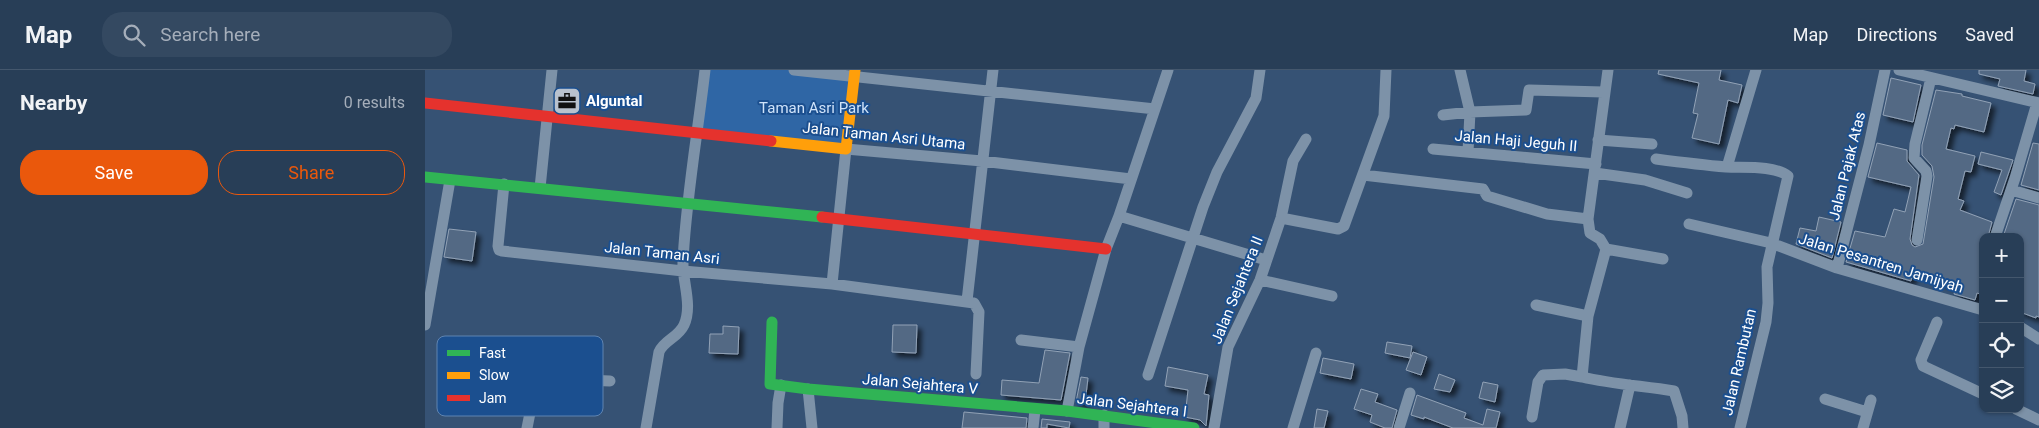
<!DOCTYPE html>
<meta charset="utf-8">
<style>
body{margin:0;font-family:Roboto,sans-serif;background:#344961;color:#f1f3f6}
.controls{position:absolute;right:15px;bottom:15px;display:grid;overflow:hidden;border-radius:10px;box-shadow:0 1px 4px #0004}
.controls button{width:45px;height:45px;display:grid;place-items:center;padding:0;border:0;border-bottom:1px solid #44576d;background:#283e57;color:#f1f3f6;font:25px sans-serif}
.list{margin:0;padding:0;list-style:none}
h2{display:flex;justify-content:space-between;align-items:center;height:65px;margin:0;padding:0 20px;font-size:21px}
h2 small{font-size:16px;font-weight:400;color:#a5aeba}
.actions{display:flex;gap:10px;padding:15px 20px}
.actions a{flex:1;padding:11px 0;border:1px solid #ea580c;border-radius:20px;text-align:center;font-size:18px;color:#ea580c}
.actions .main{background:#ea580c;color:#fff}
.icon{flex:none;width:28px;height:28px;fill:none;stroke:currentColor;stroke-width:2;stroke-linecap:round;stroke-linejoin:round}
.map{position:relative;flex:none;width:1614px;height:358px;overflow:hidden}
header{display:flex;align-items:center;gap:30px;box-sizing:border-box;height:70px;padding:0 25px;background:#283e57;border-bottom:1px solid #44576d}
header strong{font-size:24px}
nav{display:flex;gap:28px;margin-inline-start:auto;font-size:18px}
.search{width:350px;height:45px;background:#344961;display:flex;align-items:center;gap:12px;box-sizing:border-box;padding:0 18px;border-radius:20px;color:#a5aeba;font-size:19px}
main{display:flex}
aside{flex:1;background:#283e57}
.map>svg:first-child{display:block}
.green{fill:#2f66a5}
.building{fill:#526984;stroke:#92a2b6;filter:url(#shadow)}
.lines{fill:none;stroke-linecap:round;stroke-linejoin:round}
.street{stroke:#7d92a8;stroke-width:11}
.fast{stroke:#30b455;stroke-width:11}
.slow{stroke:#ff9f0a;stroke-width:11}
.jam{stroke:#e5322d;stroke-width:11}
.labels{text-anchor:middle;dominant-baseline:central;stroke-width:4;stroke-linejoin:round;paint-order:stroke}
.poi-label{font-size:15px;font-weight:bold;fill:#fff;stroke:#1b4f8f;text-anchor:start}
.park-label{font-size:15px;fill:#cfe3fa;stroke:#1b4f8f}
.street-label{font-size:15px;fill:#fff;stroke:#1b4f8f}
.key{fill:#1b4f8f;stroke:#5f84b1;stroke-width:1}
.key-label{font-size:14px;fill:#fff}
</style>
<header>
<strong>Map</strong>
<div class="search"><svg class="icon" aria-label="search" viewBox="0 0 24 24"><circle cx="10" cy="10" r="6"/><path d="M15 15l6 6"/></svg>Search here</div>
<nav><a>Map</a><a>Directions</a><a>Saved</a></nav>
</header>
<main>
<aside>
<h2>Nearby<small>0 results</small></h2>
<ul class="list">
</ul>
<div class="actions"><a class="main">Save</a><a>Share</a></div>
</aside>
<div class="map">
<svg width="1614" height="358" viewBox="0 0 1614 358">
<defs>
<filter id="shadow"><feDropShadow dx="4.5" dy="4.5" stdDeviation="2.5" flood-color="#0009"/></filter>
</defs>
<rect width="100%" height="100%" fill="#365274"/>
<path class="green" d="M280,0H386L430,4L424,80L273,62Z"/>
<path class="building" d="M1234,0H1296L1294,10L1317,15L1313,33L1303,30L1294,74L1267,68L1273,44L1268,43L1274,13L1233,4Z
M1554,0H1601L1599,11L1610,14L1608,24L1573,16L1575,9L1554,4Z
M1466,8L1496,15L1488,52L1458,45Z
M1511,20L1537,24V26L1566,33L1559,62L1530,55L1529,59L1526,58L1521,79L1550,86L1546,102L1540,101L1533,129L1539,131L1535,140L1567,152L1563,167H1558V225L1552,223L1550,230L1529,224L1531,217L1507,208L1508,206L1488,201L1486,211L1421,192L1430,161L1460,167L1469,139L1480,142L1486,117L1443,107L1452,73L1482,80V91L1494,105L1485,169L1487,175L1490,177L1498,174L1509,107L1507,96L1497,85V75Z
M1608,73L1614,74V120L1596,115Z
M1556,82L1588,90L1576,125L1569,122L1577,100L1553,94Z
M1591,129L1614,135V247L1611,246V248L1595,242V167H1578Z
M1394,147L1416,152L1407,188L1371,174L1375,158L1391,161Z
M24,159L51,162L47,191L19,187Z
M468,255H492L491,283L467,282Z
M298,256L314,257L313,284L284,283L285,264H298Z
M962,272L987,276L985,288L960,283Z
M620,280L645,283L636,330L576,325L577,310L614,313Z
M988,282L1002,287L996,305L981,300Z
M898,288L929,294L926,309L895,303Z
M743,297L783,305L779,324L784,325L781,356L775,350L760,347L763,320L740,316Z
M1014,304L1030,310L1025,322L1009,319Z
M656,307L663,308L660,333L651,332Z
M1058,312L1073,315L1070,332L1054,328Z
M936,319L953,324L950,332L972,340L967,358H960L945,352L947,345L929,339Z
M992,325L1041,343L1039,348L1058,355L1062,339L1075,342L1071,358H1028L999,347V349L986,345Z
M892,339L903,341L899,358H889Z
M539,342L602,348L601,358H537Z
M617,349L645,352L644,358L622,354V358H616Z"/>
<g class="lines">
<path class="street" d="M369,0L730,39
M1474,0L1614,33
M1018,45L1045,42L1035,0
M1173,70L1227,74
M1008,79L1171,94
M1043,82L1045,42L1101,40L1104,20L1178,22
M1231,89C1254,92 1278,95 1301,97C1318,98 1349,95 1363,106L1342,197L1343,233L1341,252L1315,358
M1302,97L1331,0
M1170,103L1220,110L1262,123
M938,105L1058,119L1062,126L1122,144L1163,149L1165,163L1175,169L1181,179
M79,114L73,176L74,180L77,181L258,201L407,214L549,233L554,242L551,304
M115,118L127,0
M1586,120L1614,128
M694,146L841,190
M856,148L913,159L919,156L959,46L961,0
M1163,149L1183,0
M1264,154L1346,173L1412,198L1558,240
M1570,167L1590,108L1612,33
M1492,170L1502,106L1501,101L1489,88L1490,74L1506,8
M1181,179L1163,246L1157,307C1187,314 1218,316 1249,321L1257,346L1258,358
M1181,179L1238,189
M1412,198L1444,75L1460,0
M835,210L907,226
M407,214L421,79L557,91L706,109
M542,231L568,0
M1111,235L1163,246
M1512,252L1496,290L1498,296L1558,324
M0,255L25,110
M1595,257L1614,269
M596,270L654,277
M723,305L778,137L792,102L831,28L835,0
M112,308L185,311
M383,319L387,358
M1400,329L1442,342
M1591,339L1614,350
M642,341L654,277L681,179L694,146L743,0
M1107,347L1113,312L1118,305L1140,304L1157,307
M102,358L114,298
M221,358L234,282C239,270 253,268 259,255C268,235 257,211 258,191C261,128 273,62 280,0
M352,358L353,333L356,315
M608,358L610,340
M679,358V345
M789,358L803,277L835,210L856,148L868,91L881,69
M868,358L891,283
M974,358L985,323
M1195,358L1205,315
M1438,358L1446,330"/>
<path class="fast" d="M0,107L397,147
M347,252L345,314L383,319L642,341L769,358"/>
<path class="slow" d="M346,71L421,79L430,0"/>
<path class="jam" d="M0,33L346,71
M397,147L681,179"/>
</g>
<defs>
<g id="office-square" transform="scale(1.4375)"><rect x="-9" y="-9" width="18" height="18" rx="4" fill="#b9c2ce" stroke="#1b4f8f"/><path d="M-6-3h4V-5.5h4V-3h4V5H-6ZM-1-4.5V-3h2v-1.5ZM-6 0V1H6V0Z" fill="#111"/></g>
</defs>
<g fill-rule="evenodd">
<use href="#office-square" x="142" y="31"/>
</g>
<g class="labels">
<g class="poi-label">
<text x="161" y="31">Alguntal</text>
</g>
<g class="park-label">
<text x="389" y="38">Taman Asri Park</text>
</g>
<g class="street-label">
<text transform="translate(459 66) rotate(6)">Jalan Taman Asri Utama</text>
<text transform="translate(1091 71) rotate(5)">Jalan Haji Jeguh II</text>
<text transform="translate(1422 96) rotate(-76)">Jalan Pajak Atas</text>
<text transform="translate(237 183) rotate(6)">Jalan Taman Asri</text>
<text transform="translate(1456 193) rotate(17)">Jalan Pesantren Jamijyah</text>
<text transform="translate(812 220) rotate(-68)">Jalan Sejahtera II</text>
<text transform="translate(1314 292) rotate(-77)">Jalan Rambutan</text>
<text transform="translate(495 314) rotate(5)">Jalan Sejahtera V</text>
<text transform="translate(707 335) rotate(7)">Jalan Sejahtera I</text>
</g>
</g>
<rect x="12" y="266" width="166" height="80" rx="8" class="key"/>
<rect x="22" y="280" width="23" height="6" fill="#30b455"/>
<rect x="22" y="302" width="23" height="7" fill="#ff9f0a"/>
<rect x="22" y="325" width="23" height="6" fill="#e5322d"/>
<g class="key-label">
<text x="54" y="288">Fast</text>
<text x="54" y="310">Slow</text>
<text x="54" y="333">Jam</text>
</g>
</svg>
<div class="controls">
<button>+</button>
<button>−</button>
<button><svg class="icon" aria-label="locate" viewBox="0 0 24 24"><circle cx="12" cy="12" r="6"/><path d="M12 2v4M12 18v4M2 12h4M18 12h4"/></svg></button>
<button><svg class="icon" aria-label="layers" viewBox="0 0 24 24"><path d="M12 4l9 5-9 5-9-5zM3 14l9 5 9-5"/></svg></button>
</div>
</div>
</main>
